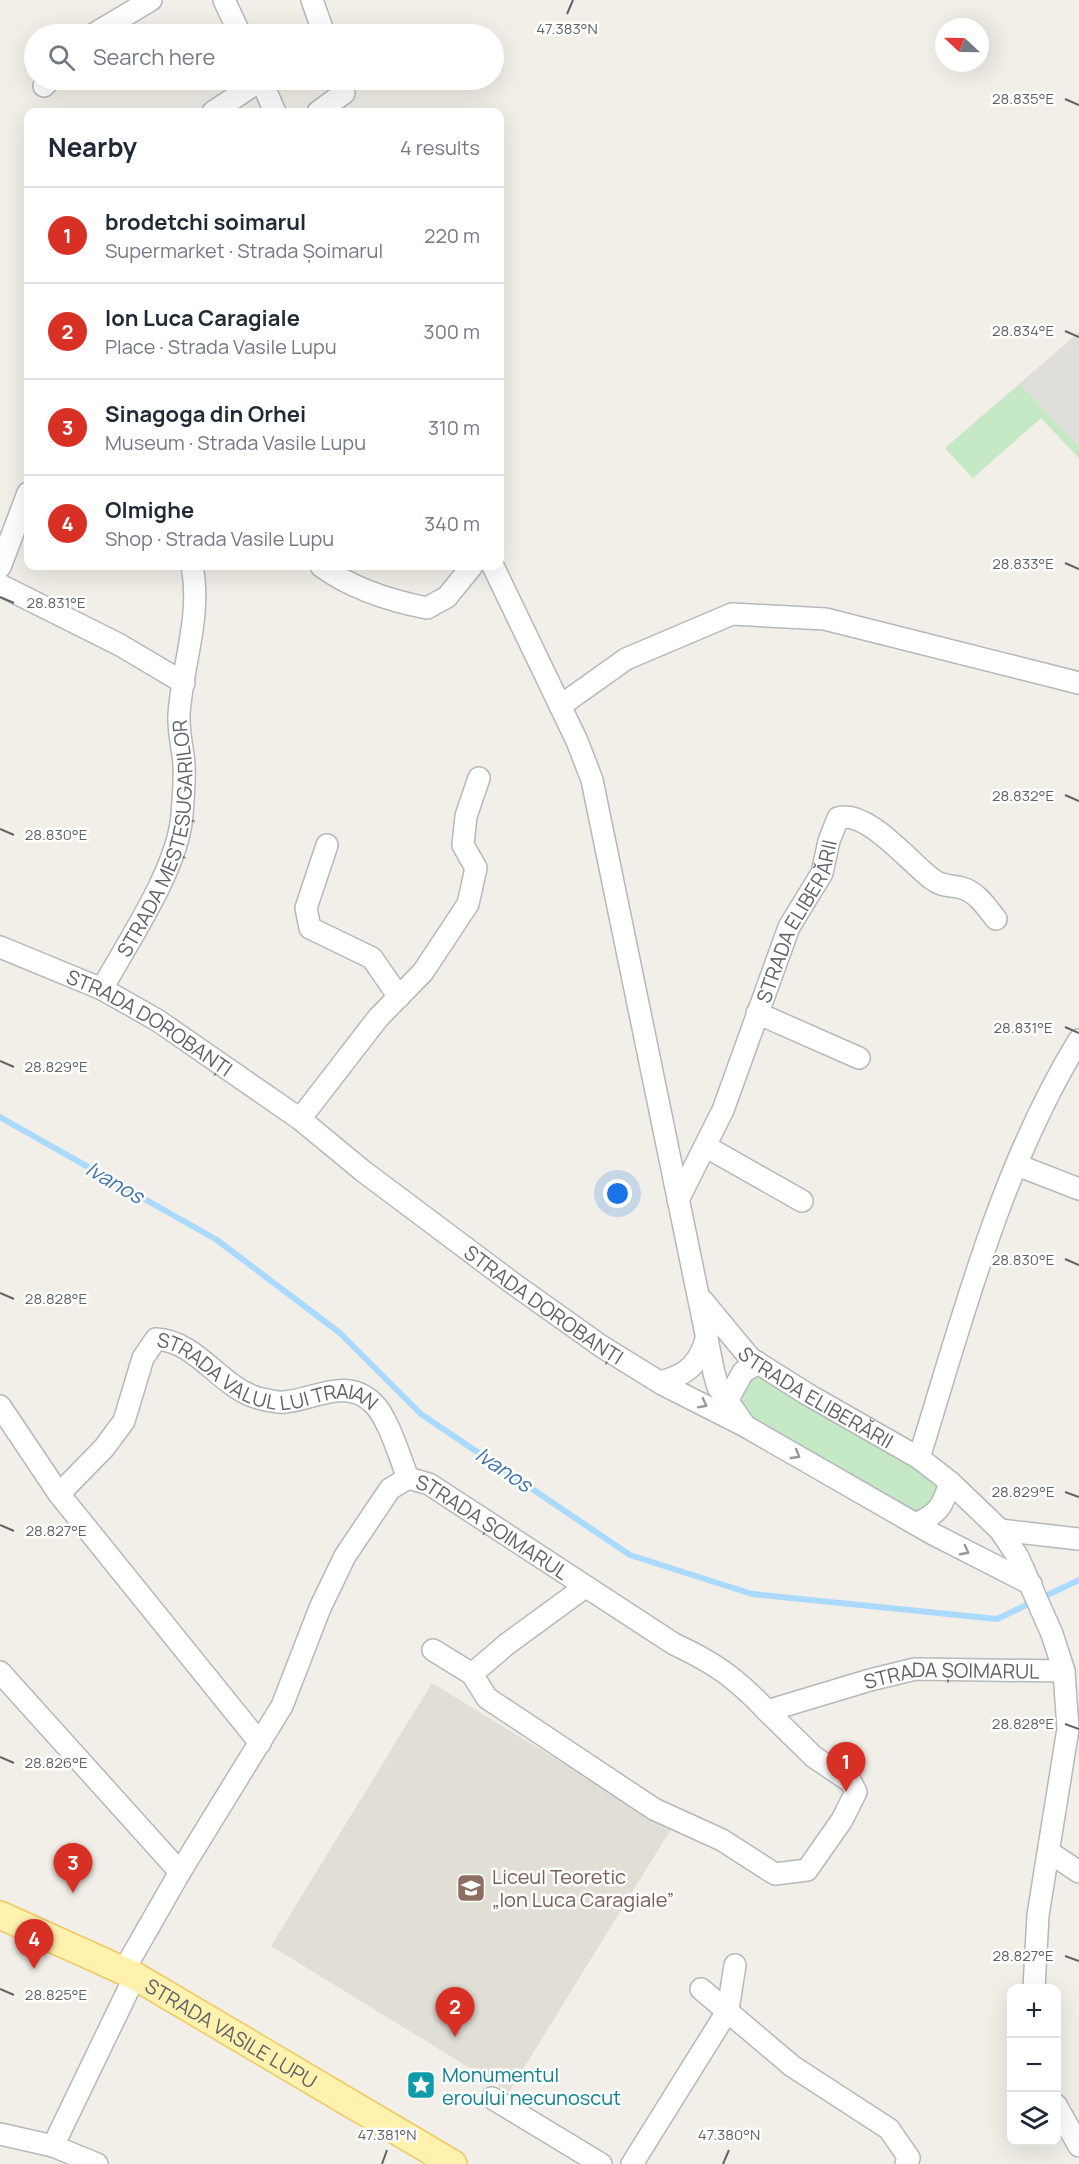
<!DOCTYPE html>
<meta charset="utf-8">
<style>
body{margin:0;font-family:Manrope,sans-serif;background:#f2f2f3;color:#1f2937}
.controls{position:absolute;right:18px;bottom:18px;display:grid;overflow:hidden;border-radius:12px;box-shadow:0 6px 24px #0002}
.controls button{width:54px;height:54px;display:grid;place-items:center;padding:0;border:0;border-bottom:2px solid #e0e1e3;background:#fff;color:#1f2937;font:30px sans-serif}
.compass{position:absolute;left:935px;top:18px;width:54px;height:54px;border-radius:50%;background:#fff;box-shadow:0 6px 24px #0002;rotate:292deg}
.you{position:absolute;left:618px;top:1194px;width:21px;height:21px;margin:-15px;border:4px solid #fff;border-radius:50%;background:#1a73e8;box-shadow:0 0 0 9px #1a73e833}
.badge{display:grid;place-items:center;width:39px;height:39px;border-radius:50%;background:#d93025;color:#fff;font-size:20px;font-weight:700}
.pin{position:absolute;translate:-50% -50px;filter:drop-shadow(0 2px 3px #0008)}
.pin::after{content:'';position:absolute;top:32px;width:21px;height:18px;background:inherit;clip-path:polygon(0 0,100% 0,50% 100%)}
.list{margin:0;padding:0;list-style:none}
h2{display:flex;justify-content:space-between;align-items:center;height:78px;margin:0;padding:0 24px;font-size:26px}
h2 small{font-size:20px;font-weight:400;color:#747a83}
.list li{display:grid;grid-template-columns:39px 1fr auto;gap:18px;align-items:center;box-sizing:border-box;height:96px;padding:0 24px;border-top:2px solid #e0e1e3}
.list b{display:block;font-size:22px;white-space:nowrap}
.list p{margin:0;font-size:20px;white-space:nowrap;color:#747a83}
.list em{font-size:20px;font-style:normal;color:#747a83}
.icon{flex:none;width:33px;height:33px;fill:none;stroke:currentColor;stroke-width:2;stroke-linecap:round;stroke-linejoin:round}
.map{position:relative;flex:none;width:1079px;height:2164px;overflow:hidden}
.search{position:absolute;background:#fff;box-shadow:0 6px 24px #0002;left:24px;top:24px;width:480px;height:66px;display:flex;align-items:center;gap:15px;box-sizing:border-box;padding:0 21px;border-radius:33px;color:#747a83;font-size:22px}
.panel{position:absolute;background:#fff;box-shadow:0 6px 24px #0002;left:24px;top:108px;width:480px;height:462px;border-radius:12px}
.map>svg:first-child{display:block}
.industrial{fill:#e0deda}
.education{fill:#e1ded6}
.green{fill:#c5e8c5}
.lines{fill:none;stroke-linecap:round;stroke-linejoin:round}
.stream{stroke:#aadaff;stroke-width:6}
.minor-casing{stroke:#b5b8bc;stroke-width:24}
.major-casing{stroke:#f2c960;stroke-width:30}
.minor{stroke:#fff;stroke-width:21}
.major{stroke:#fff2af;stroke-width:27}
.oneway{stroke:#979a9d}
.ticks{fill:none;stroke:#5f6368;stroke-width:2}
.labels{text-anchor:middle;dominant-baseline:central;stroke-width:5;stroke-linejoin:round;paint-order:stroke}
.street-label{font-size:20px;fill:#5f6368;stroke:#fff}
.education-label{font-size:20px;fill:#785e54;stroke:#fff;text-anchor:start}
.culture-label{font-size:20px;fill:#0d838f;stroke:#fff;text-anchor:start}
.water-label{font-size:21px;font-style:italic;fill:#4174aa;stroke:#fff}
.ticks-label{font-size:15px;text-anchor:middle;fill:#5f6368;stroke:#fff;stroke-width:5;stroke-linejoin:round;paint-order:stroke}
</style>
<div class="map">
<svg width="1079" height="2164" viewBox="0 0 1079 2164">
<rect width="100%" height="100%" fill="#f1efe8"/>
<path class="industrial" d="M1079,332V458L1041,418L973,478L945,448Z"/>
<path class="education" d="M432,1683L671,1829L509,2092L271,1946Z"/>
<path class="green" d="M1020,384L1079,447V458L1041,418L973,478L945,448Z
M763,1377L931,1476L937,1488L931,1507L915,1514L743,1412L738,1398L751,1378Z"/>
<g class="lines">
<path class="stream" d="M0,1117L217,1240L340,1333L421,1414L630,1555L752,1594L997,1619L1079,1580"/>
<g class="minor-casing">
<g id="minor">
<path d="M224,0L240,34"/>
<path d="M312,0L324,34"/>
<path d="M94,34L151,0"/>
<path d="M261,80L275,112"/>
<path d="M44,86L49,80"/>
<path d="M213,112L261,80"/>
<path d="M318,112L344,93L340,80"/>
<path d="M321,566C351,588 391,601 427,608L447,597L472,566"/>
<path d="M493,566L577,741L592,780L714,1373L718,1387L743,1423"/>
<path d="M0,567L28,493"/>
<path d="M0,585L120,645L184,683"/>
<path d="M560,706L626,659L732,614L825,619L1079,683"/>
<path d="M327,845L306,908L310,928L372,958L399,997"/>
<path id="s1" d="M0,947L102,989L157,1020L300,1119L363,1171L511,1282L601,1346L664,1385L745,1426L933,1534L1031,1584"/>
<path id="s2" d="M102,989C128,941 178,869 182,815C183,799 185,781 184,765C183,749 178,731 179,715C182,665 202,616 192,566"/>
<path d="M757,1013L859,1058"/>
<path d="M300,1119L378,1018L423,972L468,904L476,868L463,845L466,816L479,778"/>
<path d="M705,1146L802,1201"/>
<path d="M1017,1165L1079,1189"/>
<path id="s3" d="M678,1200L723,1110L789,927L822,873L829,841L838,818C867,809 910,863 932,879C942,887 951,885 962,888C977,892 987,908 996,919"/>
<path id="s4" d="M702,1300L750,1358L807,1394L919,1458L950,1482L1000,1530L1018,1557L1052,1634L1064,1671L1068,1729L1038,1915L1034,1988"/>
<path d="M660,1382C688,1375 700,1363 707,1336"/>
<path d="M727,1401L743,1372L758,1363"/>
<path d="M0,1406L59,1494L260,1743"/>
<path d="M919,1458C963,1317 1001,1167 1079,1040"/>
<path id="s5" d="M59,1494L104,1448L124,1421L143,1358L156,1339C197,1341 220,1387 258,1398C266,1400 278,1403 285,1402C316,1399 346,1377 373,1403C388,1417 400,1458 408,1478"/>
<path d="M916,1524C939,1513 943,1506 950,1482"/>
<path d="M1000,1530L1079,1539"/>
<path d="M433,1650L472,1674L507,1644L585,1587"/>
<path d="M0,1672L180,1872"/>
<path d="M472,1674L487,1698L654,1809L722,1840L775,1874L807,1870L842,1820L856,1792L851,1782L814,1757L767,1711"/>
<path d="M1049,1852L1079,1872"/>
<path id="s6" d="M124,1970L180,1872L282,1706L320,1608L345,1556L390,1489L408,1478L429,1484L674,1644C715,1663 736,1678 767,1711L870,1680L915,1669L1064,1671"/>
<path d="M701,1989L792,2066L889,2129L909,2158L906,2164"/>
<path d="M492,2098L601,2164"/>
<path d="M1056,2105L1079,2146"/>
<path d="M0,2134L53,2146L97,2164"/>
<path d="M53,2146L135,1976"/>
<path d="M632,2164L728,2010L735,1965"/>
</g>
</g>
<g class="major-casing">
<g id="major">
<path id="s7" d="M0,1915L135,1976L453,2164"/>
</g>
</g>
<use href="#minor" class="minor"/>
<use href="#major" class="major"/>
</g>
<defs><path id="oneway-chevron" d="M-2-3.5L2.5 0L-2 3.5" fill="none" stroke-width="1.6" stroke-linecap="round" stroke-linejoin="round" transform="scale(1.5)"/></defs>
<g class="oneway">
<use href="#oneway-chevron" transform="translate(703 1404) rotate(27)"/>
<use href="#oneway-chevron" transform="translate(796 1455) rotate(30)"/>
<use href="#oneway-chevron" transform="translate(965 1551) rotate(28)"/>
</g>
<path class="ticks" d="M567,14L573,0M1065,99L1079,105M1065,331L1079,337M1065,563L1079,569M0,597L14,603M1065,795L1079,801M0,829L14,835M1065,1027L1079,1033M0,1061L14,1067M1065,1259L1079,1265M0,1293L14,1299M1065,1492L1079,1497M0,1525L14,1531M1065,1724L1079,1729M0,1757L14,1763M1065,1956L1079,1961M0,1989L14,1995M382,2164L387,2150M723,2164L729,2150"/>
<defs>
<g id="school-square" transform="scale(1.5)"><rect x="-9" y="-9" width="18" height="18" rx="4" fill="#8d6e63" stroke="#fff"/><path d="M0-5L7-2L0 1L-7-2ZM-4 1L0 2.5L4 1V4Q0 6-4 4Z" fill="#fff"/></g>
<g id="sight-square" transform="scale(1.5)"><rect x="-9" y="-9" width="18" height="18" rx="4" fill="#0f9aa8" stroke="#fff"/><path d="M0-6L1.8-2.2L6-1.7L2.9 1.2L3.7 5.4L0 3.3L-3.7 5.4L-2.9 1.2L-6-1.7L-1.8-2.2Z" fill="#fff"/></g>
</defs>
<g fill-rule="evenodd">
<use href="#school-square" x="471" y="1888"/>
<use href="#sight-square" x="421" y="2085"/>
</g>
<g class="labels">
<g class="street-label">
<text stroke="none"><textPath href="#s2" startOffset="164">STRADA MEȘTEȘUGARILOR</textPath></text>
<text stroke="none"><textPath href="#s3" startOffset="304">STRADA ELIBERĂRII</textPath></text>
<text stroke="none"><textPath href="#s1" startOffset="168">STRADA DOROBANȚI</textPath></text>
<text stroke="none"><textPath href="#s1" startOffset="654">STRADA DOROBANȚI</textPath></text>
<text stroke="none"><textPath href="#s5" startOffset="309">STRADA VALUL LUI TRAIAN</textPath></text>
<text stroke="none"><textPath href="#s4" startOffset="152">STRADA ELIBERĂRII</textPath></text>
<text stroke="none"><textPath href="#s6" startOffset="670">STRADA ȘOIMARUL</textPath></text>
<text stroke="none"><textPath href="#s6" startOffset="1192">STRADA ȘOIMARUL</textPath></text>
<text stroke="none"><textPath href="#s7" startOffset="260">STRADA VASILE LUPU</textPath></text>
</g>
<g class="education-label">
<text x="492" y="1876">Liceul Teoretic<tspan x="492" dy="23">„Ion Luca Caragiale”</tspan></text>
</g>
<g class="culture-label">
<text x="442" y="2074">Monumentul<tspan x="442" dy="23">eroului necunoscut</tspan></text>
</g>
<g class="water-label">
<text transform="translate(115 1182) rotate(30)">Ivanos</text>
<text transform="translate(504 1469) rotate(34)">Ivanos</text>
</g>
</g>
<g class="ticks-label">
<text x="567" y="34">47.383°N</text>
<text x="1023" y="104">28.835°E</text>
<text x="1023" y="336">28.834°E</text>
<text x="1023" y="569">28.833°E</text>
<text x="56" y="608">28.831°E</text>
<text x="1023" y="801">28.832°E</text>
<text x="56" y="840">28.830°E</text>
<text x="1023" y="1033">28.831°E</text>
<text x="56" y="1072">28.829°E</text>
<text x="1023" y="1265">28.830°E</text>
<text x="56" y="1304">28.828°E</text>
<text x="1023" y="1497">28.829°E</text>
<text x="56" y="1536">28.827°E</text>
<text x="1023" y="1729">28.828°E</text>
<text x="56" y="1768">28.826°E</text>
<text x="1023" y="1961">28.827°E</text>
<text x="56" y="2000">28.825°E</text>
<text x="387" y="2140">47.381°N</text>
<text x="729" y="2140">47.380°N</text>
</g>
</svg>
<div class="controls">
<button>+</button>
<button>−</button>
<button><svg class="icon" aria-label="layers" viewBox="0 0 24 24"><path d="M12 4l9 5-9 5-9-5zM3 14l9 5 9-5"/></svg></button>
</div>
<svg class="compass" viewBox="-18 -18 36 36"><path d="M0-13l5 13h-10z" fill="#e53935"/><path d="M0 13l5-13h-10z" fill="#747a83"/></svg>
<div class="you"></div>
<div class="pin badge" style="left:846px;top:1792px">1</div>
<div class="pin badge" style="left:455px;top:2037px">2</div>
<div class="pin badge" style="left:73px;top:1893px">3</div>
<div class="pin badge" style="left:34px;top:1969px">4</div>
<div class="search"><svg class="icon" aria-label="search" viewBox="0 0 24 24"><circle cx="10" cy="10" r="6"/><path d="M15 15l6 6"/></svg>Search here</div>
<section class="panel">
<h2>Nearby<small>4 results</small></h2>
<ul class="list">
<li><span class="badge">1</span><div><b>brodetchi soimarul</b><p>Supermarket · Strada Șoimarul</p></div><em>220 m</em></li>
<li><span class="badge">2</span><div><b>Ion Luca Caragiale</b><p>Place · Strada Vasile Lupu</p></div><em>300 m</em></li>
<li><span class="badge">3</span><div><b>Sinagoga din Orhei</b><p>Museum · Strada Vasile Lupu</p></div><em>310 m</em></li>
<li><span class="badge">4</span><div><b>Olmighe</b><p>Shop · Strada Vasile Lupu</p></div><em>340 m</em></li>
</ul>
</section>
</div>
